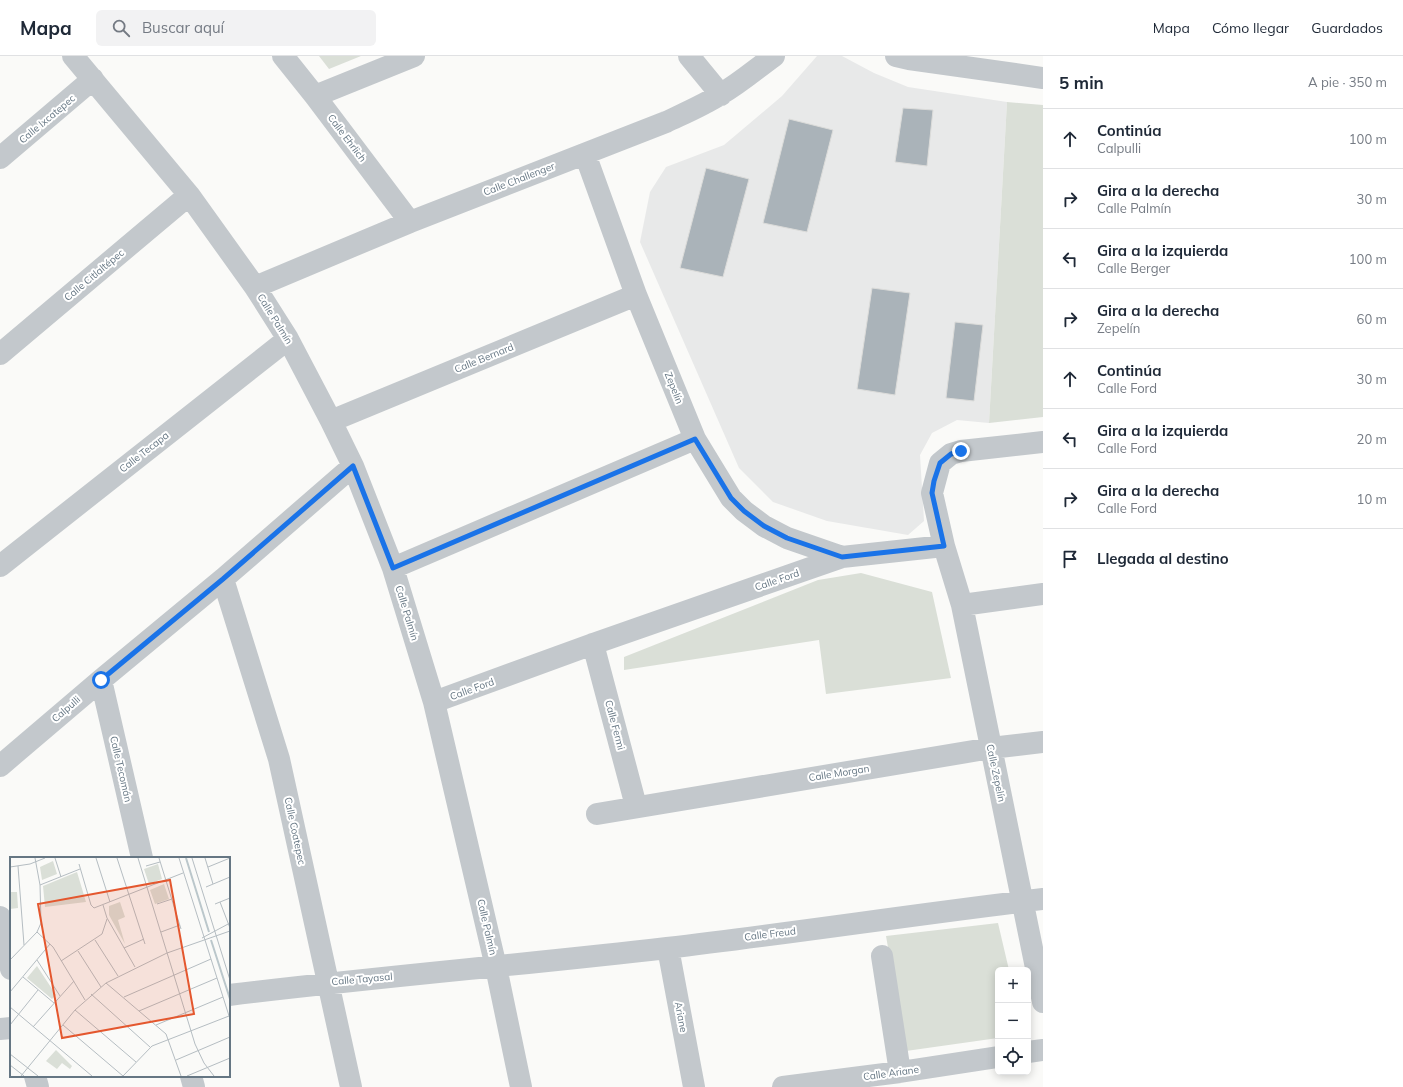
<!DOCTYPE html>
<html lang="es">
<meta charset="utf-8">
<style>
body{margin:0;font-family:Mulish,sans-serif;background:#f2f2f3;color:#1f2937}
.controls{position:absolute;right:12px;bottom:12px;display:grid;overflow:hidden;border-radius:6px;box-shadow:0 2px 10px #0003}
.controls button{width:36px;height:36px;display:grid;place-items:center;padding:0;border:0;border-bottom:1px solid #e0e1e3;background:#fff;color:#1f2937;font:20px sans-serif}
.stop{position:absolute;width:12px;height:12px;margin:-9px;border:3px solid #1a73e8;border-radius:50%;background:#fff}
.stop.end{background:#1a73e8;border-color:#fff;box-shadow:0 1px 4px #0008}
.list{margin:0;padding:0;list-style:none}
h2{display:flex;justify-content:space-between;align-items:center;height:52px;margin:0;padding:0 16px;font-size:17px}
h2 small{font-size:13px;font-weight:400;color:#747a83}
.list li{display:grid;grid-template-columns:26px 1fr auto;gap:12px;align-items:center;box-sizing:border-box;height:60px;padding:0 16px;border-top:1px solid #e0e1e3}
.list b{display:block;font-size:15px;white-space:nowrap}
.list p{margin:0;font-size:13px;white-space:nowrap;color:#747a83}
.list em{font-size:13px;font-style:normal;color:#747a83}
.icon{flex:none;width:22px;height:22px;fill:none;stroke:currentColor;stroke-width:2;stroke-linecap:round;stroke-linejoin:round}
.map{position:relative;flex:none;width:1043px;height:1031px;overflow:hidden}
header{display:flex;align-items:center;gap:24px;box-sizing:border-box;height:56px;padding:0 20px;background:#fff;border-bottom:1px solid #e0e1e3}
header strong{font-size:19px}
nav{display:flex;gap:22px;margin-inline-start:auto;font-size:14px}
.search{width:280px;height:36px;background:#f2f2f3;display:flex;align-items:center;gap:10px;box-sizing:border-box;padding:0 14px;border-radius:6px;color:#747a83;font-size:15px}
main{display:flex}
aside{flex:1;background:#fff}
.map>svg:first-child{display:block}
.built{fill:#e8e9e9}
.green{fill:#dadfd7}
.building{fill:#aab3b9;stroke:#dcdcda}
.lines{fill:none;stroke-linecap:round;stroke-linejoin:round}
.minor{stroke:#c3c8cc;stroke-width:22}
.route{stroke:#1a73e8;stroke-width:5}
.labels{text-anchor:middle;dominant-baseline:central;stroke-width:4;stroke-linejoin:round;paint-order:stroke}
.street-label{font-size:10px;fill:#657683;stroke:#fff}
.inset-river{fill:none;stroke:#bbc7cb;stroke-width:2}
.inset-road{fill:none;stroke:#b5bdc2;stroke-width:1}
.view{fill:#e4572e;fill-opacity:0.15;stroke:#e4572e;stroke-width:2}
.inset-edge{fill:none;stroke:#657683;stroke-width:2}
</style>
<header>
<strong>Mapa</strong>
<div class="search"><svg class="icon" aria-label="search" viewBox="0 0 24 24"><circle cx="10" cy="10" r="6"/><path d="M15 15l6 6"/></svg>Buscar aquí</div>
<nav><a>Mapa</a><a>Cómo llegar</a><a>Guardados</a></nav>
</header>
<main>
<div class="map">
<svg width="1043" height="1031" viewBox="0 0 1043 1031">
<rect width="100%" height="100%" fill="#fafaf8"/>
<path class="built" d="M817,0H842L874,17L908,31L1007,46L989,367L957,364L932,377L920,399L924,465L908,479L827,465L773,446L739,412L640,186L650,136L666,111L724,89L782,40Z"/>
<path class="green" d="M319,0H361L329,13Z
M1007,46L1043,49V361L989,367Z
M861,517L932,536L951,622L826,638L819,584L624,614V601L818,524Z
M998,867L1009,914H998V982L906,995L886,880Z"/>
<path class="building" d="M903,52L933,54L927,110L895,106Z
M789,63L833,74L807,176L763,167Z
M706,112L749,123L723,221L680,212Z
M872,232L910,237L895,339L857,333Z
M955,266L983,269L974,345L946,342Z"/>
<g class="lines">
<path class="minor" d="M73,0L189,139L255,231L288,283L331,365L353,410L393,512L434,646L496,911L521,1031
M283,0L315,40L410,166
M689,0L721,39
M896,0L909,3L1043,22
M315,40L414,0
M585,98L636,239L695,383L731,442L744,455L764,470L787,482L842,501
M0,102L93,23
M255,231L410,166L666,66C685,57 704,49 721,38C740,27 756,13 774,0
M0,298L189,139
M331,365L636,239
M1043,386L961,395L951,398L940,407L932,437L944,490L962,549L1043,946
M0,510L288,283
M393,512L695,383
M223,523L279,703L351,1031
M962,549L1043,538
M593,588L636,750
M101,624L142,802
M434,646L593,588L842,501L944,490
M0,710L101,624L223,523L353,410
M597,758L991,692L1043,686
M0,861L11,913
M668,892L694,1031
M882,900L900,1016
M229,939C375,921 521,909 667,892C793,877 918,858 1043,843
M0,973L11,972
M1028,996L1043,994
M35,1020L38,1031
M191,1020L194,1031
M783,1031L900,1016L998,1001"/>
</g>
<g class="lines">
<path class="route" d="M101,624L223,523L353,410L393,512L695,383L731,442L744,455L764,470L787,482L842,501L944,490L932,437L934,425L940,407L951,398L961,395"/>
</g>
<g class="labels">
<g class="street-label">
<text transform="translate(47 63) rotate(-40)">Calle Ixcatepec</text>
<text transform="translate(347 82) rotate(53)">Calle Ehrlich</text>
<text transform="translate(519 123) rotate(-21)">Calle Challenger</text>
<text transform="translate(94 219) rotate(-40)">Calle Citlaltépec</text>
<text transform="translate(275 263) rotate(58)">Calle Palmín</text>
<text transform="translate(484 302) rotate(-22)">Calle Bernard</text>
<text transform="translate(674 332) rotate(68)">Zepelín</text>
<text transform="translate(144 396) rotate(-38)">Calle Tecapa</text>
<text transform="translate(777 524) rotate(-19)">Calle Ford</text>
<text transform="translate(407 557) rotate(73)">Calle Palmín</text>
<text transform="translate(472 633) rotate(-20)">Calle Ford</text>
<text transform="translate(66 653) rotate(-41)">Calpulli</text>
<text transform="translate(615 669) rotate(75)">Calle Fermi</text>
<text transform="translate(121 713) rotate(77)">Calle Tecomán</text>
<text transform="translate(839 717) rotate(-9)">Calle Morgan</text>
<text transform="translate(996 717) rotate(78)">Calle Zepelín</text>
<text transform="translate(295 775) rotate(78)">Calle Coatepec</text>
<text transform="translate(487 871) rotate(77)">Calle Palmín</text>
<text transform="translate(770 878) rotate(-7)">Calle Freud</text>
<text transform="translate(362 923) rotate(-5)">Calle Tayasal</text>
<text transform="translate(681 961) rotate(79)">Ariane</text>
<text transform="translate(891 1017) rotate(-8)">Calle Ariane</text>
</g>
</g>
<g transform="translate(10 801)">
<rect width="220" height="220" fill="#fafaf8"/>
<path d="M43,4L47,17L32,23L30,10ZM148,7L152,22L139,27L134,12ZM67,15L76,45L35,50L33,29ZM154,27L159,42L145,47L140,33ZM0,35H7L8,51L0,52ZM110,45L115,60L108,63L115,87L99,58V49ZM27,109L46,138L42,142L17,121ZM46,193L62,209L60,212L52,206L47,212L36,204Z" fill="#dadfd7"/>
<path class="inset-river" d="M176,1L199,75M201,83L220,142"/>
<path class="inset-road" d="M45,1L51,20M86,1L100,45M107,1L135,87M128,1L185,187L194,206L204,219M149,1L171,72M169,1L220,162M182,1L220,123M195,1L203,27M69,7L81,48L84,51L173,16M8,9L14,88M136,9L150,5M0,10L20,7L35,1M198,10L220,1M30,28L70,12M196,30L220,20M210,45L220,71M147,47L162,42M205,47L220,41M93,48L97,61L125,110M27,75L43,90L75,143M151,75L170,68M192,81L220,66M85,83L108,119M114,91L134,82M68,94L91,130M0,103L27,75L31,66L30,28L25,1M27,103L50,139M51,104L92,77L97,62M13,120L44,146M96,126L156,177L171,219M0,135L40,87M81,137L140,190M114,140L201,102M0,150L82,219M65,153L126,205M129,154L207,121M0,168L28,133M53,168L113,219M146,168L213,140M23,170L64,124M0,197L28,219M166,203L220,180M0,208L14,219M11,219L65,153L96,126L157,96L220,74M113,219L142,189L219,159M177,219L220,201"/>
<path class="view" d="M160,23L184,157L52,181L28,47Z"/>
<rect width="220" height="220" class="inset-edge"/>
</g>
</svg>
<div class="controls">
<button>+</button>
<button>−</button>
<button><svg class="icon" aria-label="locate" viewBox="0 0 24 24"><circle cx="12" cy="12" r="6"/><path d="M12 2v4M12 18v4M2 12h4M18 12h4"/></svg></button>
</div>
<div class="stop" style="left:101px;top:624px"></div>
<div class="stop end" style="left:961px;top:395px"></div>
</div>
<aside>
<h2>5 min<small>A pie · 350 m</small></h2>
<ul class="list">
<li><svg class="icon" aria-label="ahead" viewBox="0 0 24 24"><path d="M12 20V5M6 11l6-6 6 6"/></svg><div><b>Continúa</b><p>Calpulli</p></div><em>100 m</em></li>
<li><svg class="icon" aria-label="right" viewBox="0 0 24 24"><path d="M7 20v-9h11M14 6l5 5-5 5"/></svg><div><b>Gira a la derecha</b><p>Calle Palmín</p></div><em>30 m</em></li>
<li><svg class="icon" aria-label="left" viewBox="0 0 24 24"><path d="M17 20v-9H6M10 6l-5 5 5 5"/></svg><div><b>Gira a la izquierda</b><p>Calle Berger</p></div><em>100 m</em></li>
<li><svg class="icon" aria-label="right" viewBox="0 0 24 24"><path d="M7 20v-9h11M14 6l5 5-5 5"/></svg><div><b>Gira a la derecha</b><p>Zepelín</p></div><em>60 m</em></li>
<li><svg class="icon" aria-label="ahead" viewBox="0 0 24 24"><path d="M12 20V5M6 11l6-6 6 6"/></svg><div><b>Continúa</b><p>Calle Ford</p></div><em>30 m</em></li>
<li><svg class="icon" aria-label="left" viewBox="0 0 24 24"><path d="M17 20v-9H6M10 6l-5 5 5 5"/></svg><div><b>Gira a la izquierda</b><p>Calle Ford</p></div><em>20 m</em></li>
<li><svg class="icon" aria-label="right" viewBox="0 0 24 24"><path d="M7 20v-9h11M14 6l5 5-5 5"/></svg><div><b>Gira a la derecha</b><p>Calle Ford</p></div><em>10 m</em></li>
<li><svg class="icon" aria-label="arrive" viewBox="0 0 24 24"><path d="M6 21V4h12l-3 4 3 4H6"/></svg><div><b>Llegada al destino</b></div></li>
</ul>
</aside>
</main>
